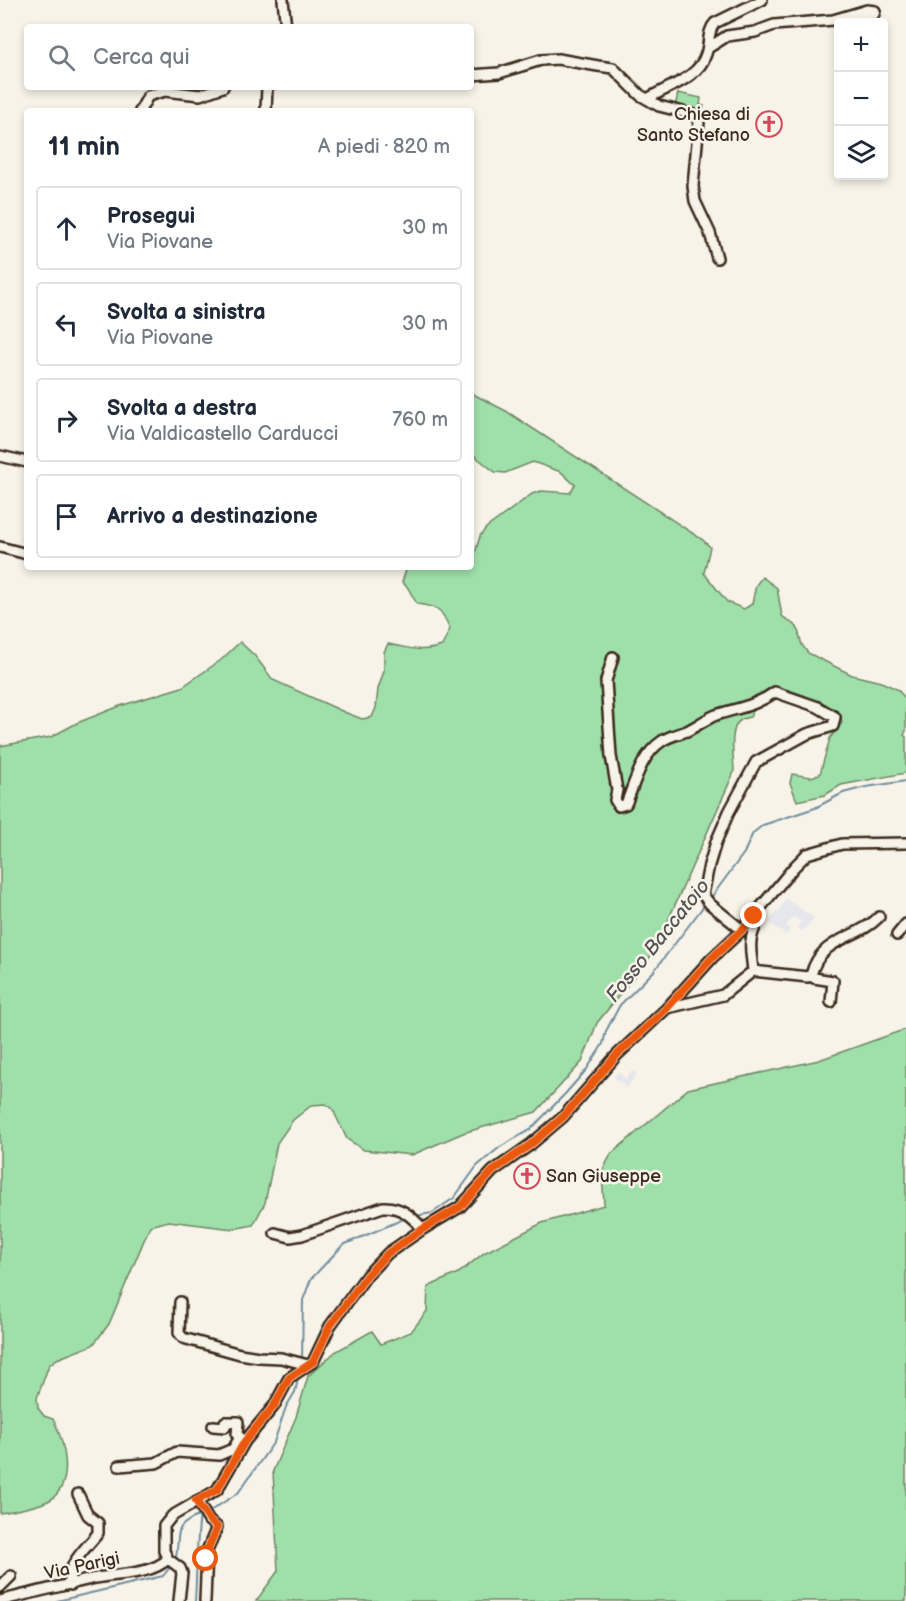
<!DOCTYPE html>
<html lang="it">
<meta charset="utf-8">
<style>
body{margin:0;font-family:"Balsamiq Sans",sans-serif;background:#f2f2f3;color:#1f2937}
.controls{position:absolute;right:18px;top:18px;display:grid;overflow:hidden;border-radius:6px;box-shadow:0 3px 9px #0003}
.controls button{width:54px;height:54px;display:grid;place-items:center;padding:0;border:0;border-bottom:2px solid #e0e1e3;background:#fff;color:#1f2937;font:30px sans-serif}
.stop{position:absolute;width:18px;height:18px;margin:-14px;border:4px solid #ea580c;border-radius:50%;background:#fff}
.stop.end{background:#ea580c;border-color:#fff;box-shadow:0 2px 6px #0008}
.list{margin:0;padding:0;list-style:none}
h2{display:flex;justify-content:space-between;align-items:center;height:78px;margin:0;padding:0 24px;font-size:26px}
h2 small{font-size:20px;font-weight:400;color:#747a83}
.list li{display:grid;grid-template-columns:39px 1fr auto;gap:18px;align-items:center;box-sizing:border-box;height:84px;margin:0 12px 12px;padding:0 12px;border:2px solid #e0e1e3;border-radius:6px}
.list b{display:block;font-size:22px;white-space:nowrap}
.list p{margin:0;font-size:20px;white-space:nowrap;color:#747a83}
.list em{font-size:20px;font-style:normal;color:#747a83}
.icon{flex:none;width:33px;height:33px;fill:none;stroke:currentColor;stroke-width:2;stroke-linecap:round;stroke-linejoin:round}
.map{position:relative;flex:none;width:906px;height:1601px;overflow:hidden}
.search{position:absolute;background:#fff;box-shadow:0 3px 9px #0003;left:24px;top:24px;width:450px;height:66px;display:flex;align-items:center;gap:15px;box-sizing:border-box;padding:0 21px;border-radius:6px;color:#747a83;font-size:22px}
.panel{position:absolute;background:#fff;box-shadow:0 3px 9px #0003;left:24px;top:108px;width:450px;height:462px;border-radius:6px}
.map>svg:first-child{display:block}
.built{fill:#e6e6ed}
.green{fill:#9fe0aa;stroke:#6d8564;stroke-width:1.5}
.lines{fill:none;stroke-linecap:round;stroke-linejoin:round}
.stream{stroke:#718d9e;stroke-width:2}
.minor-casing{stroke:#3b2a1e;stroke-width:14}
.minor{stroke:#f7f3e8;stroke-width:9}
.route{stroke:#ea580c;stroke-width:8}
.labels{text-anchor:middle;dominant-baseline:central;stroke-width:5;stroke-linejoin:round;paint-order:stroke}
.poi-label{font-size:18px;fill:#3b2a1e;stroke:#f7f3e8;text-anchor:end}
.street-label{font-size:18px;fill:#3b2a1e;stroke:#f7f3e8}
.water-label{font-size:20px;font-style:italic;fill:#525354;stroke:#f7f3e8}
</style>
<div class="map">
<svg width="906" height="1601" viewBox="0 0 906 1601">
<rect width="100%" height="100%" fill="#f7f3e8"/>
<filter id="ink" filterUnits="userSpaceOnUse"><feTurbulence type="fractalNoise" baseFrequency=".0167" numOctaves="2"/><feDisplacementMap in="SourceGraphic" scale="12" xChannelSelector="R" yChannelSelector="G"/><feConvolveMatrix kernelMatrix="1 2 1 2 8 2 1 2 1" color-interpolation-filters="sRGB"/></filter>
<g filter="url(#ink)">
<path class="built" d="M786,899L814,918L803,931L797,928L801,921L793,917L786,926L790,929L786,935L769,923L777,911L779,912L781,910L780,908Z
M632,1071L637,1074L625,1089L624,1085L614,1077L618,1072L626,1079Z"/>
<path class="green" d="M678,93L701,98L700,105L704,106L702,114L675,107Z
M471,393L506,411L703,540L710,547L704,573L727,602L744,609L752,604L756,585L762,577L777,588L782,616L797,627L802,645L808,653L852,675L881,682L897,689L906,699V731L904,735L906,737V773L841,785L825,795L797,801L790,783L792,774L811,777L820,774L830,738L842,723L840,714C828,704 778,680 764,692C758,697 754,710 750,717C747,718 743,718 741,720C728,727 734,759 734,772L654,952L597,1023L582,1062L536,1112L463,1133L412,1155L364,1150L347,1139L332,1108L325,1104L312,1105L293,1120L277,1143L265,1203L253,1225L233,1229L169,1221L150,1226L109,1324L93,1345L57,1359L49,1365L37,1398L38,1408L44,1416L53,1419C64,1441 76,1483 50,1500C42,1505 10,1512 0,1513V746L51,737L77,723L120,706L182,687L221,660L240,642L255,656L273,680L344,712L362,719L372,717L376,708L378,689L384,671V652L388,644C410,648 420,653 442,646L450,629C441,608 439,607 417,604L408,588L402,582L407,567H471L480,536L486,528L532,494L541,491L570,493L575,485L561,472L533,462L505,473L495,472L471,453Z
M906,1029V1601H256L278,1571L273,1471L296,1417L308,1376L335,1352L372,1331L381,1344L411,1332L427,1311L428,1287L460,1272L484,1253L542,1223L604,1205L602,1172L611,1154L688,1089L819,1060Z"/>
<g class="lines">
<path class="stream" d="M710,899L744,853L753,833L763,825L815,808L843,793L866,787L906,781
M415,1216L432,1213L454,1198L477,1166L500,1147L530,1130L565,1094L587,1069L603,1044L606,1031L620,1005L654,971L706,903
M302,1361L303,1300L311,1279L343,1245L406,1218
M207,1513L238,1493L274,1442L286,1407L295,1392L299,1375
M175,1561C182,1535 169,1527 201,1515
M57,1601L163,1576L171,1566
M195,1601C197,1572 196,1544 200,1515"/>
<g class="minor-casing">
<path id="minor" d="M283,0L286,27
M708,48L727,36L755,32L774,25L833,20L867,10L875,11L874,14L859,20
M471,75L499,73L541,60L558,59L598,66L613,68L640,95L659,106L695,115L699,122L693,186L695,201L710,233L717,258
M649,98C669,86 699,78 706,54C710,43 707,31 715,23L762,0
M140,111L148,96L165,91L200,95L223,87
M266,111L267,87
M0,456L27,462
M0,547L27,554
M613,657L606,681L611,756L617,790L615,800L619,806L626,804C635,782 641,755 662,741C669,736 679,734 687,731C697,726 706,719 716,715C737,708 756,706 775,692L818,707L835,717L833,726L807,734L756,762L729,812L716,842L709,865L703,895L710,904L742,930
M897,935L906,924
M753,971C751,949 747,942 758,921L754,916
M811,975L814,978L833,981L831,1002
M667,1008L723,995L753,971L808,977L811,975C821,936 857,940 879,917
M275,1233L290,1237L302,1235L383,1207C401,1206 411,1216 423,1229
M180,1302L179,1333L183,1338L240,1354L259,1357L281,1358L308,1365
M213,1426L225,1427V1422H238L237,1435L240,1437L239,1439
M119,1466L156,1463L177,1452L219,1455L233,1449L239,1439
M197,1501L209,1521L217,1527L207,1551L205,1601
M71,1585C64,1565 88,1547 98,1533V1523L88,1515L78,1494
M0,1587L11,1576
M0,1601C29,1593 58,1587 87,1580C112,1573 148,1577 168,1559
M179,1601L182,1573L180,1568L168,1559L164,1551V1526L172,1516L217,1490L245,1441L274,1406L289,1378L313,1362L330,1326L367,1275L388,1253L423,1229L460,1207L493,1171L530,1145L563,1117L617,1055L667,1008L712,958L742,930L794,867L807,854L842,844L906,843"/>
</g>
<use href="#minor" class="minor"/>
</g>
</g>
<g class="lines" filter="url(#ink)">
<path class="route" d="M206,1559L207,1551L217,1527L210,1521L196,1501L217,1490L245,1441L274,1406L289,1378L313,1362L330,1326L367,1275L388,1253L423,1229L460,1207L493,1171L530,1145L563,1117L617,1055L667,1008L712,958L742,930L754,916"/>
</g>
<defs>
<g id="church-ring" transform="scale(1.35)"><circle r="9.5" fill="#f7f3e8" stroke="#d1495b" stroke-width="1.5"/><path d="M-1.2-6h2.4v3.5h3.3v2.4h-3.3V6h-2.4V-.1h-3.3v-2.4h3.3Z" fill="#d1495b"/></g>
</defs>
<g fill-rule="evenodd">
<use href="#church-ring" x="769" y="124"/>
<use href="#church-ring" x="527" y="1176"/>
</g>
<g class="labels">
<g class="poi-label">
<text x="750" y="114">Chiesa di<tspan x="750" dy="21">Santo Stefano</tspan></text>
<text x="546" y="1176" text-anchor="start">San Giuseppe</text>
</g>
<g class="street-label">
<text transform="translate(82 1566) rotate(-12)">Via Parigi</text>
</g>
<g class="water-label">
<text transform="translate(658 941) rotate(-51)">Fosso Baccatoio</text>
</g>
</g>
</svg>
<div class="controls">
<button>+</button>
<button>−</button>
<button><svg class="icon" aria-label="layers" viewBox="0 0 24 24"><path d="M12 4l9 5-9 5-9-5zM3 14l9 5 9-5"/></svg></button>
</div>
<div class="stop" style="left:206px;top:1559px"></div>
<div class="stop end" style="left:754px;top:916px"></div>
<div class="search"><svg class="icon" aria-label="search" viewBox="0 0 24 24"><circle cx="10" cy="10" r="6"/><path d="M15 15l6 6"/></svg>Cerca qui</div>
<section class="panel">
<h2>11 min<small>A piedi · 820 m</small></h2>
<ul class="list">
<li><svg class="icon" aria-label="ahead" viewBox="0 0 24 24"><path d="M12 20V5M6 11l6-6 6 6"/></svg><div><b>Prosegui</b><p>Via Piovane</p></div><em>30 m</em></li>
<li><svg class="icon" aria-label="left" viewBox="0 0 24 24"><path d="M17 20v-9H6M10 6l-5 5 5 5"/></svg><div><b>Svolta a sinistra</b><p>Via Piovane</p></div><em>30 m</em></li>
<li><svg class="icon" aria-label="right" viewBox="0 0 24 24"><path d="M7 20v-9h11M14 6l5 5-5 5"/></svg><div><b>Svolta a destra</b><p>Via Valdicastello Carducci</p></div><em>760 m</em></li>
<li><svg class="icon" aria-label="arrive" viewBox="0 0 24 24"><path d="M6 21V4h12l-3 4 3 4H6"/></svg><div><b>Arrivo a destinazione</b></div></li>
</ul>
</section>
</div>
